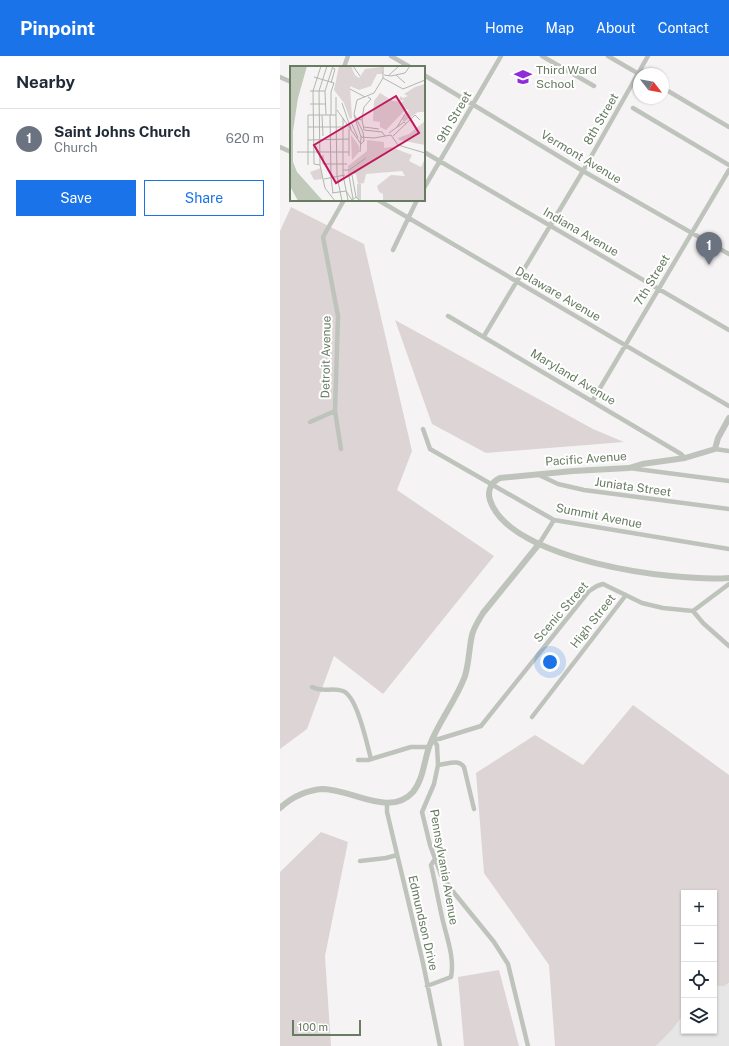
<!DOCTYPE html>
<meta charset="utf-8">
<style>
body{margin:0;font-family:"Public Sans",sans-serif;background:#f2f2f3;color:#1f2937}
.controls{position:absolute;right:12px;bottom:12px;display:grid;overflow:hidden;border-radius:0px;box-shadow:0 1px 3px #0004}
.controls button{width:36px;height:36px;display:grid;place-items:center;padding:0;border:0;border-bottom:1px solid #e0e1e3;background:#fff;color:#1f2937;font:20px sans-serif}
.compass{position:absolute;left:353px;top:12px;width:36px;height:36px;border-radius:50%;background:#fff;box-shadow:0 1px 3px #0004;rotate:121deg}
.scale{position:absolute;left:12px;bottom:10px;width:69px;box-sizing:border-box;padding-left:4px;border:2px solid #687c62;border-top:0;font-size:11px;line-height:14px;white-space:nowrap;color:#687c62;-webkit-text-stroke:3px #fff;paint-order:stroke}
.you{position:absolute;left:270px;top:606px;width:14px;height:14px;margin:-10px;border:3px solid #fff;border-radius:50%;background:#1a73e8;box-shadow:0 0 0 6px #1a73e833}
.badge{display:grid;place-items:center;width:26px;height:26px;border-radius:50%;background:#1a73e8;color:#fff;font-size:13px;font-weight:700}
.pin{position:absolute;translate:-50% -33px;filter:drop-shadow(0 1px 2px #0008)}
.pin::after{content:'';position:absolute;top:21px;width:14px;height:12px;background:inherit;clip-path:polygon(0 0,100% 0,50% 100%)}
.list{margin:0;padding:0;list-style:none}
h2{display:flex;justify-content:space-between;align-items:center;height:52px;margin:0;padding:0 16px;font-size:17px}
h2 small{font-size:13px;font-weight:400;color:#747a83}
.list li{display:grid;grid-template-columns:26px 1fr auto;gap:12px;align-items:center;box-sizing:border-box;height:60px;padding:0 16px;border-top:1px solid #e0e1e3}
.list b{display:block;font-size:15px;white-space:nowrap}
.list p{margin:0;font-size:13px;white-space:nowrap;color:#747a83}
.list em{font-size:13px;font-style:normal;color:#747a83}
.actions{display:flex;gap:8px;padding:12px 16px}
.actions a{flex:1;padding:9px 0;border:1px solid #1a73e8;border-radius:0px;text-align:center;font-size:14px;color:#1a73e8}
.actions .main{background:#1a73e8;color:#fff}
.icon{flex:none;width:22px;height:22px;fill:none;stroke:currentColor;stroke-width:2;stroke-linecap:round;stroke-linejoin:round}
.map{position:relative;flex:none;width:449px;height:990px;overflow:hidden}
header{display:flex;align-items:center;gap:24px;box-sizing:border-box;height:56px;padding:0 20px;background:#1a73e8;color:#fff}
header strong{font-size:19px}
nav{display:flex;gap:22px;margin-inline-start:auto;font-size:14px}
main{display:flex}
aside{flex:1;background:#fff}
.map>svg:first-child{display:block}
.built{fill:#e6e6e6}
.green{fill:#ddd4d5}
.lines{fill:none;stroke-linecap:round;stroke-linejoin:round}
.minor{stroke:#bec4bc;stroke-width:4.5}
.tertiary{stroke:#bec4bc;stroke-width:6}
.labels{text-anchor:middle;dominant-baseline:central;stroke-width:4;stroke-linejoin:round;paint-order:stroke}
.poi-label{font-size:12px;fill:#687c62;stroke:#fff;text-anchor:start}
.street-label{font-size:12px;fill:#687c62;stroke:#fff}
.inset-road{fill:none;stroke:#b0b8ad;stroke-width:1}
.view{fill:#c2185b;fill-opacity:0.15;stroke:#c2185b;stroke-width:2}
.inset-edge{fill:none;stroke:#687c62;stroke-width:2}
</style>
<header>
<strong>Pinpoint</strong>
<nav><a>Home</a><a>Map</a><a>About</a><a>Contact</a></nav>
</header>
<main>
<aside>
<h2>Nearby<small></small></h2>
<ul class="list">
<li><span class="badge" style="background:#6b7280">1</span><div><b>Saint Johns Church</b><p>Church</p></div><em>620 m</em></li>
</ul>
<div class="actions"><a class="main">Save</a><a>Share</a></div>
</aside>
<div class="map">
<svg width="449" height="990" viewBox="0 0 449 990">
<rect width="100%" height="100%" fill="#f6f3f5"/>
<path class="built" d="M449,928V990H376L391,975L404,958V975H434V930Z"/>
<path class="green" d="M11,151L84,188L132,395L117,434L214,500L103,638L54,600L27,673L0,693V175Z
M115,264L313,373L344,386L206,397L152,368Z
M353,649L449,719V927L444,930H434V837H404V958L391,975L376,990H275L269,909L204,817L196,717L255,679L303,709Z
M41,776L68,786L45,900L51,990H0V816Z
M219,914L239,990H184L178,921Z"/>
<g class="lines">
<path class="minor" d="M111,0L130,11
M262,0L314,30
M328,0L359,18
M64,11L68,0
M144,19L303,115L449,198
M0,21L11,26
M383,32L449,71
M353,52L449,109
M0,91L11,96
M144,96L449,274
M144,132L221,0
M98,144L449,350
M113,194L137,144
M168,260L401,398L405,402
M204,280L303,115L368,0
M313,344L449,114
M30,366L55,355
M143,373L150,393L274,464L449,493
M61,393L55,355L58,260L43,181L64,144
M435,393L449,395
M349,412L449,425
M257,418L278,428L304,434L449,453
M259,488L274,464
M413,555L423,567L449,590
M32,631C43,637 52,631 63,635C77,640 87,688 91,703
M252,661L346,539
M152,683H159L201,670L309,535L317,530L323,528L362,547L383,552L413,555L449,528
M152,683L157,689L158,709L154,728L142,756L150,789L161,819L175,838L214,886L228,908L248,990
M78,704H88L131,691H149
M158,709C168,708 178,703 184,711L194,753
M107,748V756L143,907L160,990
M80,805L106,802L117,799
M147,930L171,921C175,901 166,880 162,861C158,843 155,826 151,809L155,803"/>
<path class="tertiary" d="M449,362L438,382L435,393L405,402L362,408L349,412L293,415L220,422C211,426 207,435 210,444C230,505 394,526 449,522
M0,752C12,741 27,734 43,733C71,733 110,762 133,736C143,724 144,706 149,691C158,666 176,645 185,620C189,607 189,592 192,579C194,571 199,564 203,557L259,488"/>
</g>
<defs>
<g id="school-bare" transform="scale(1.38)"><path d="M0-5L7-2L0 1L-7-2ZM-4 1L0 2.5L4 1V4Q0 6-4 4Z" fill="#8f2ddb" stroke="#fff" stroke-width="2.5" paint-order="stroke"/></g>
</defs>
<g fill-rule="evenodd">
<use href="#school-bare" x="243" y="21"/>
</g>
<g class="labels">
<g class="poi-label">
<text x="256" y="14">Third Ward<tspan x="256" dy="14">School</tspan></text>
</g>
<g class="street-label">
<text transform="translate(174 61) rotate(-60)">9th Street</text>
<text transform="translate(321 63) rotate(-60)">8th Street</text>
<text transform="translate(301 101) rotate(31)">Vermont Avenue</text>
<text transform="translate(301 176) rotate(30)">Indiana Avenue</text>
<text transform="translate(372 224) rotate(-59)">7th Street</text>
<text transform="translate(278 238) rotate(30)">Delaware Avenue</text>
<text transform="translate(46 301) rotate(-89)">Detroit Avenue</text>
<text transform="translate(293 321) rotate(31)">Maryland Avenue</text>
<text transform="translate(306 403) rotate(-4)">Pacific Avenue</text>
<text transform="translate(353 431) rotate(8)">Juniata Street</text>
<text transform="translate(319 460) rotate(11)">Summit Avenue</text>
<text transform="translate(281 556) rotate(-49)">Scenic Street</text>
<text transform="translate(313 565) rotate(-52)">High Street</text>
<text transform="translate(164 811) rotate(80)">Pennsylvania Avenue</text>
<text transform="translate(143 867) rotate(77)">Edmundson Drive</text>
</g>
</g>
<g transform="translate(10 10)">
<rect width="135" height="135" fill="#f6f3f5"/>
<path d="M49,0H61L65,9L69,12L75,3L92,1L93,8H87L81,20L69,24L60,20L62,52L60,53L54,37L44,24ZM135,18V46H128L114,56L112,53L119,45L116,43L96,64L90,61V56L83,55L84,35L90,27L103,35L112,36L114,34L110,35V30L113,32L118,30L114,28L125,21ZM135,55V79L109,74L108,72L119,68ZM61,69L69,80V86L62,94ZM77,74L94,76V82L101,81L122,89L119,95L131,101L135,93V135H93V128L89,126L87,120L101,109L115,110L112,105L76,108L74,117L68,118L66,108H58V100L77,85ZM31,102L33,113L24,114L20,106Z" fill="#ddd4d5"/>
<path d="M0,0H17L8,32L3,65V96L7,106L33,135H8L0,120Z" fill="#c1c9bb"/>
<path class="inset-road" d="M31,0L23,25L24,98L30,99L35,122L45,135M63,0L70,10M94,9L101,10L115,7L120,0M106,9L115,17M98,10L109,0M24,11L44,17L41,26V49M93,12L113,23L135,14M41,17L45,3L43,2M60,23L75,31M20,25H35M52,37L61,63M20,38H35M47,44L71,78M32,49L33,70M36,49L35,25L43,0M40,49L41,112L43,127M46,49L47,110L52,135M64,49L71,71L70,86M53,52V109L58,134L56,135M67,53L72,54L74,64L92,66L95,70M72,54L74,41L81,33L78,31M61,56L68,72M18,61H53M74,61L89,63M107,61L117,45M59,63V90M99,67L114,56L116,58M103,70L125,49L130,54M71,71L84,72L101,69L108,79L135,87M18,74L59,73M71,78L74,75L73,66L64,48L67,34L84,27L93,12V0M7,86H59M33,89V98H57M18,99V49H46V31M30,99L29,25L37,0M53,104H59L76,92M62,109L66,131M59,110L63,133M34,113L55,109M42,127L56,125L62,134L66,131L70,135M68,133V118M70,135V118"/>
<path class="view" d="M106,30L129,67L46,117L24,79Z"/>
<rect width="135" height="135" class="inset-edge"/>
</g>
</svg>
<div class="controls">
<button>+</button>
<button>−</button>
<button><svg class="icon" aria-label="locate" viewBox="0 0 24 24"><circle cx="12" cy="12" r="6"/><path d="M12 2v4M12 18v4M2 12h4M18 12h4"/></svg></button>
<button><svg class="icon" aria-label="layers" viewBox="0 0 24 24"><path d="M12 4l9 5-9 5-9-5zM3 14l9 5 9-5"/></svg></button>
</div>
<svg class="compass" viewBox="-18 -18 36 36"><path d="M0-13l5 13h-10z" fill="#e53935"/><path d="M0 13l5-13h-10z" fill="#747a83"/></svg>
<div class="scale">100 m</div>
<div class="you"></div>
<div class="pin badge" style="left:429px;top:209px;background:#6b7280">1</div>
</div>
</main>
